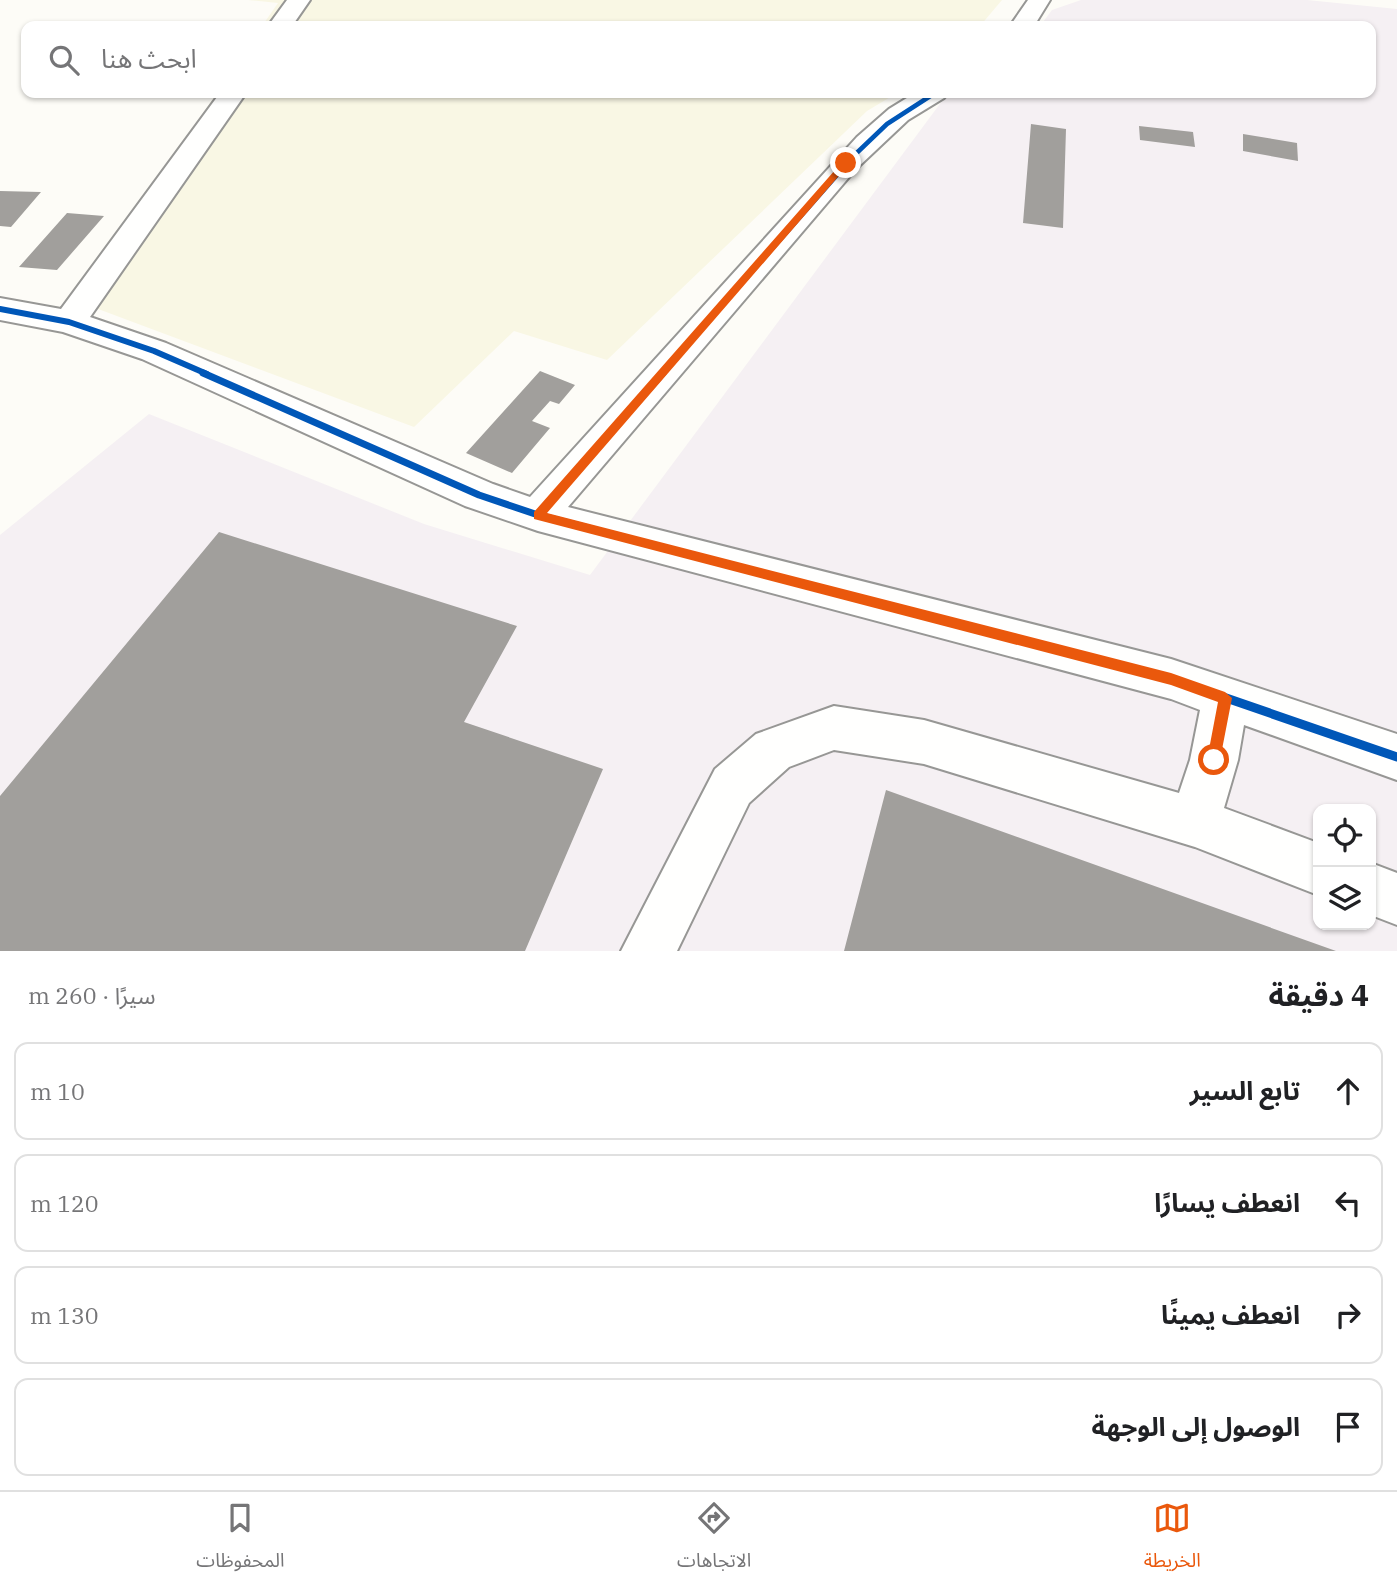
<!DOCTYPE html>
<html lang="ar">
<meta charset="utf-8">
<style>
body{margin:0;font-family:"IBM Plex Serif","Noto Sans Arabic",serif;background:#f6f6f6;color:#202124;direction:rtl}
.controls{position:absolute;right:21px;bottom:21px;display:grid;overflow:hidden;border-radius:14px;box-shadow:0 2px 5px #0004}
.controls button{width:63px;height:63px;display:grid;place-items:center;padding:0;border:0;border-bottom:2px solid #e0e0e0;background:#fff;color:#202124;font:35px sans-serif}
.stop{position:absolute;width:21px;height:21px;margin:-16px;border:5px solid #ea580c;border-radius:50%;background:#fff}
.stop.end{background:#ea580c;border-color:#fff;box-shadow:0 2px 7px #0008}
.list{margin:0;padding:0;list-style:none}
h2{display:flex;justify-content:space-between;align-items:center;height:91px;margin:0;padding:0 28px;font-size:30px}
h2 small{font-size:23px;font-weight:400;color:#757577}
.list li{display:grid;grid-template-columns:46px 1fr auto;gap:21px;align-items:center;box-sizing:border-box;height:98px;margin:0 14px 14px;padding:0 14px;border:2px solid #e0e0e0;border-radius:14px}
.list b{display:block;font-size:26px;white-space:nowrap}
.list em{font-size:23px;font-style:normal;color:#757577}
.icon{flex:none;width:38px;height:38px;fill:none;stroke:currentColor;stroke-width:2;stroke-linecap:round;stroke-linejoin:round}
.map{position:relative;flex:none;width:1397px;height:951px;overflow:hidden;direction:ltr}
.search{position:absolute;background:#fff;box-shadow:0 2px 5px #0004;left:21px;right:21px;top:21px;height:77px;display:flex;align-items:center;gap:18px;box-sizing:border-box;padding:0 24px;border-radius:14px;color:#757577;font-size:26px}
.sheet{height:539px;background:#fff}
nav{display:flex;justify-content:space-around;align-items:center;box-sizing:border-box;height:98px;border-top:2px solid #e0e0e0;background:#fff;font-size:19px;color:#757577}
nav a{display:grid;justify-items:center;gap:4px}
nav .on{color:#ea580c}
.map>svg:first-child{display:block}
.industrial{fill:#f5f0f3;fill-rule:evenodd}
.farmland{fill:#f9f7e4}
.building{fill:#a19f9c}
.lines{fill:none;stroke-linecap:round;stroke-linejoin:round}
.minor-casing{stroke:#979795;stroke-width:4}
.minor{fill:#fffffe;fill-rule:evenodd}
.cycleway-far3-casing{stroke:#fff;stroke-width:7}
.cycleway-far2-casing{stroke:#fff;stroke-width:10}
.cycleway-far1-casing{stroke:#fff;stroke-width:11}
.cycleway-casing{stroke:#fff;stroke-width:13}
.cycleway-far3{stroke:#0057b8;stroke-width:4.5}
.cycleway-far2{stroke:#0057b8;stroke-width:6}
.cycleway-far1{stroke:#0057b8;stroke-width:7}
.cycleway{stroke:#0057b8;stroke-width:9}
.route{fill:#ea580c}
</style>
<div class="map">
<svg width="1397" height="951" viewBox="0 0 1397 951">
<rect width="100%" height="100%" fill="#fdfcf7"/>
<path class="industrial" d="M1081,0H1307L1397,9V951H0V535L149,414L424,524L590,575L948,93H1371V26H1040L1052,10ZM1318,809H1371V925H1318Z"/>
<path class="farmland" d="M248,0H1002L980,26H262L278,3Z
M217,93H897L867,111L607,360L514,331L414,427L74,300Z"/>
<path class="building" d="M1031,124L1066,129L1063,228L1023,223Z
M1139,126L1193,132L1195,147L1140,140Z
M1243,134L1297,143L1298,161L1243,151Z
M0,191L41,192L11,227L0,226Z
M67,213L104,216L57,270L19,267Z
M540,371L575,385L559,404L550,401L532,421L550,428L512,473L466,453Z
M219,532L517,626L464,722L603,769L525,951H0V796Z
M886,790L1336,951H844Z"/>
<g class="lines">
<g class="minor-casing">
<path id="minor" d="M287,0H310L292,26H268Z
M1028,0H1050L1034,26H1010Z
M220,93H246L90,317L166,343L493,484L530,497L857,137L889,109L915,93H948L944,98L908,120L856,169L568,507L1171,659L1397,734V780L1244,725L1238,760L1224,808L1318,843V895L1195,847L924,764L834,750L789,767L749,803L677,951H621L715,769L756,734L834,706L924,720L1179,793L1190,760L1200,710L1171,699L538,531L465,506L142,359L63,332L0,320V298L61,309Z
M1371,863L1397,873V925L1371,915Z"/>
</g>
<use href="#minor" class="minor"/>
<g class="cycleway-far3-casing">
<path id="cycleway-far3" d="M842,167L887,124L935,93"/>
</g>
<g class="cycleway-far2-casing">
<path id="cycleway-far2" d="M0,309L69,322L154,351L207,374
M661,374L844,166"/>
</g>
<g class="cycleway-far1-casing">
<path id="cycleway-far1" d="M203,373L479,495L538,515L989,632
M538,515L663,373"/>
</g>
<g class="cycleway-casing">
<path id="cycleway" d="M982,630L1171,679L1397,757"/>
</g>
<use href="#cycleway-far3" class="cycleway-far3"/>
<use href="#cycleway-far2" class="cycleway-far2"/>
<use href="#cycleway-far1" class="cycleway-far1"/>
<use href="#cycleway" class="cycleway"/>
</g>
<path class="route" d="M843,161L850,163L547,513L1171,673L1225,692L1232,698L1219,765H1209L1207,760L1218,702L1171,685L534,519V512Z"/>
</svg>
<div class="controls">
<button><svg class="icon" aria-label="locate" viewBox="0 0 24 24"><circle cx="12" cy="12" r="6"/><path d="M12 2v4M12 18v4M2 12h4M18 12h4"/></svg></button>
<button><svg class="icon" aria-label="layers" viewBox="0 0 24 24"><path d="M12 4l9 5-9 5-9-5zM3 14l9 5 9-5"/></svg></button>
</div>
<div class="stop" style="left:1214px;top:760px"></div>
<div class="stop end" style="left:846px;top:163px"></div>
<div class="search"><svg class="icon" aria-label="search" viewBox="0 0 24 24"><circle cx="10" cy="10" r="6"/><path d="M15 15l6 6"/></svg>ابحث هنا</div>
</div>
<section class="sheet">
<h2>4 دقيقة<small>سيرًا · 260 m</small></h2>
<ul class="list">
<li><svg class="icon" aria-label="ahead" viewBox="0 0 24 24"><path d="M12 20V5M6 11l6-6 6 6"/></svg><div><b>تابع السير</b></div><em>10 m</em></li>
<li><svg class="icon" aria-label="left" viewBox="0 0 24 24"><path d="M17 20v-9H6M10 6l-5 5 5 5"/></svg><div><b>انعطف يسارًا</b></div><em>120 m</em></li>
<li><svg class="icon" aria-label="right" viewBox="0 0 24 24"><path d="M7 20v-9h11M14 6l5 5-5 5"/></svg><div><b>انعطف يمينًا</b></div><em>130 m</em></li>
<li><svg class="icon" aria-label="arrive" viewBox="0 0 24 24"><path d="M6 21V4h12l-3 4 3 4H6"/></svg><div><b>الوصول إلى الوجهة</b></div></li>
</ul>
</section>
<nav>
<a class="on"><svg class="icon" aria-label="map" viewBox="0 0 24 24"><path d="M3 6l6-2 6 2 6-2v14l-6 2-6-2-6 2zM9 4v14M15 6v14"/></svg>الخريطة</a>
<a><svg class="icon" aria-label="directions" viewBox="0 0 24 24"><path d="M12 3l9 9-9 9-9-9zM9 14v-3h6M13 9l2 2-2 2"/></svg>الاتجاهات</a>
<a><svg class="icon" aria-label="saved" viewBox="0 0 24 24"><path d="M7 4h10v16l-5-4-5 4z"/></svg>المحفوظات</a>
</nav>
